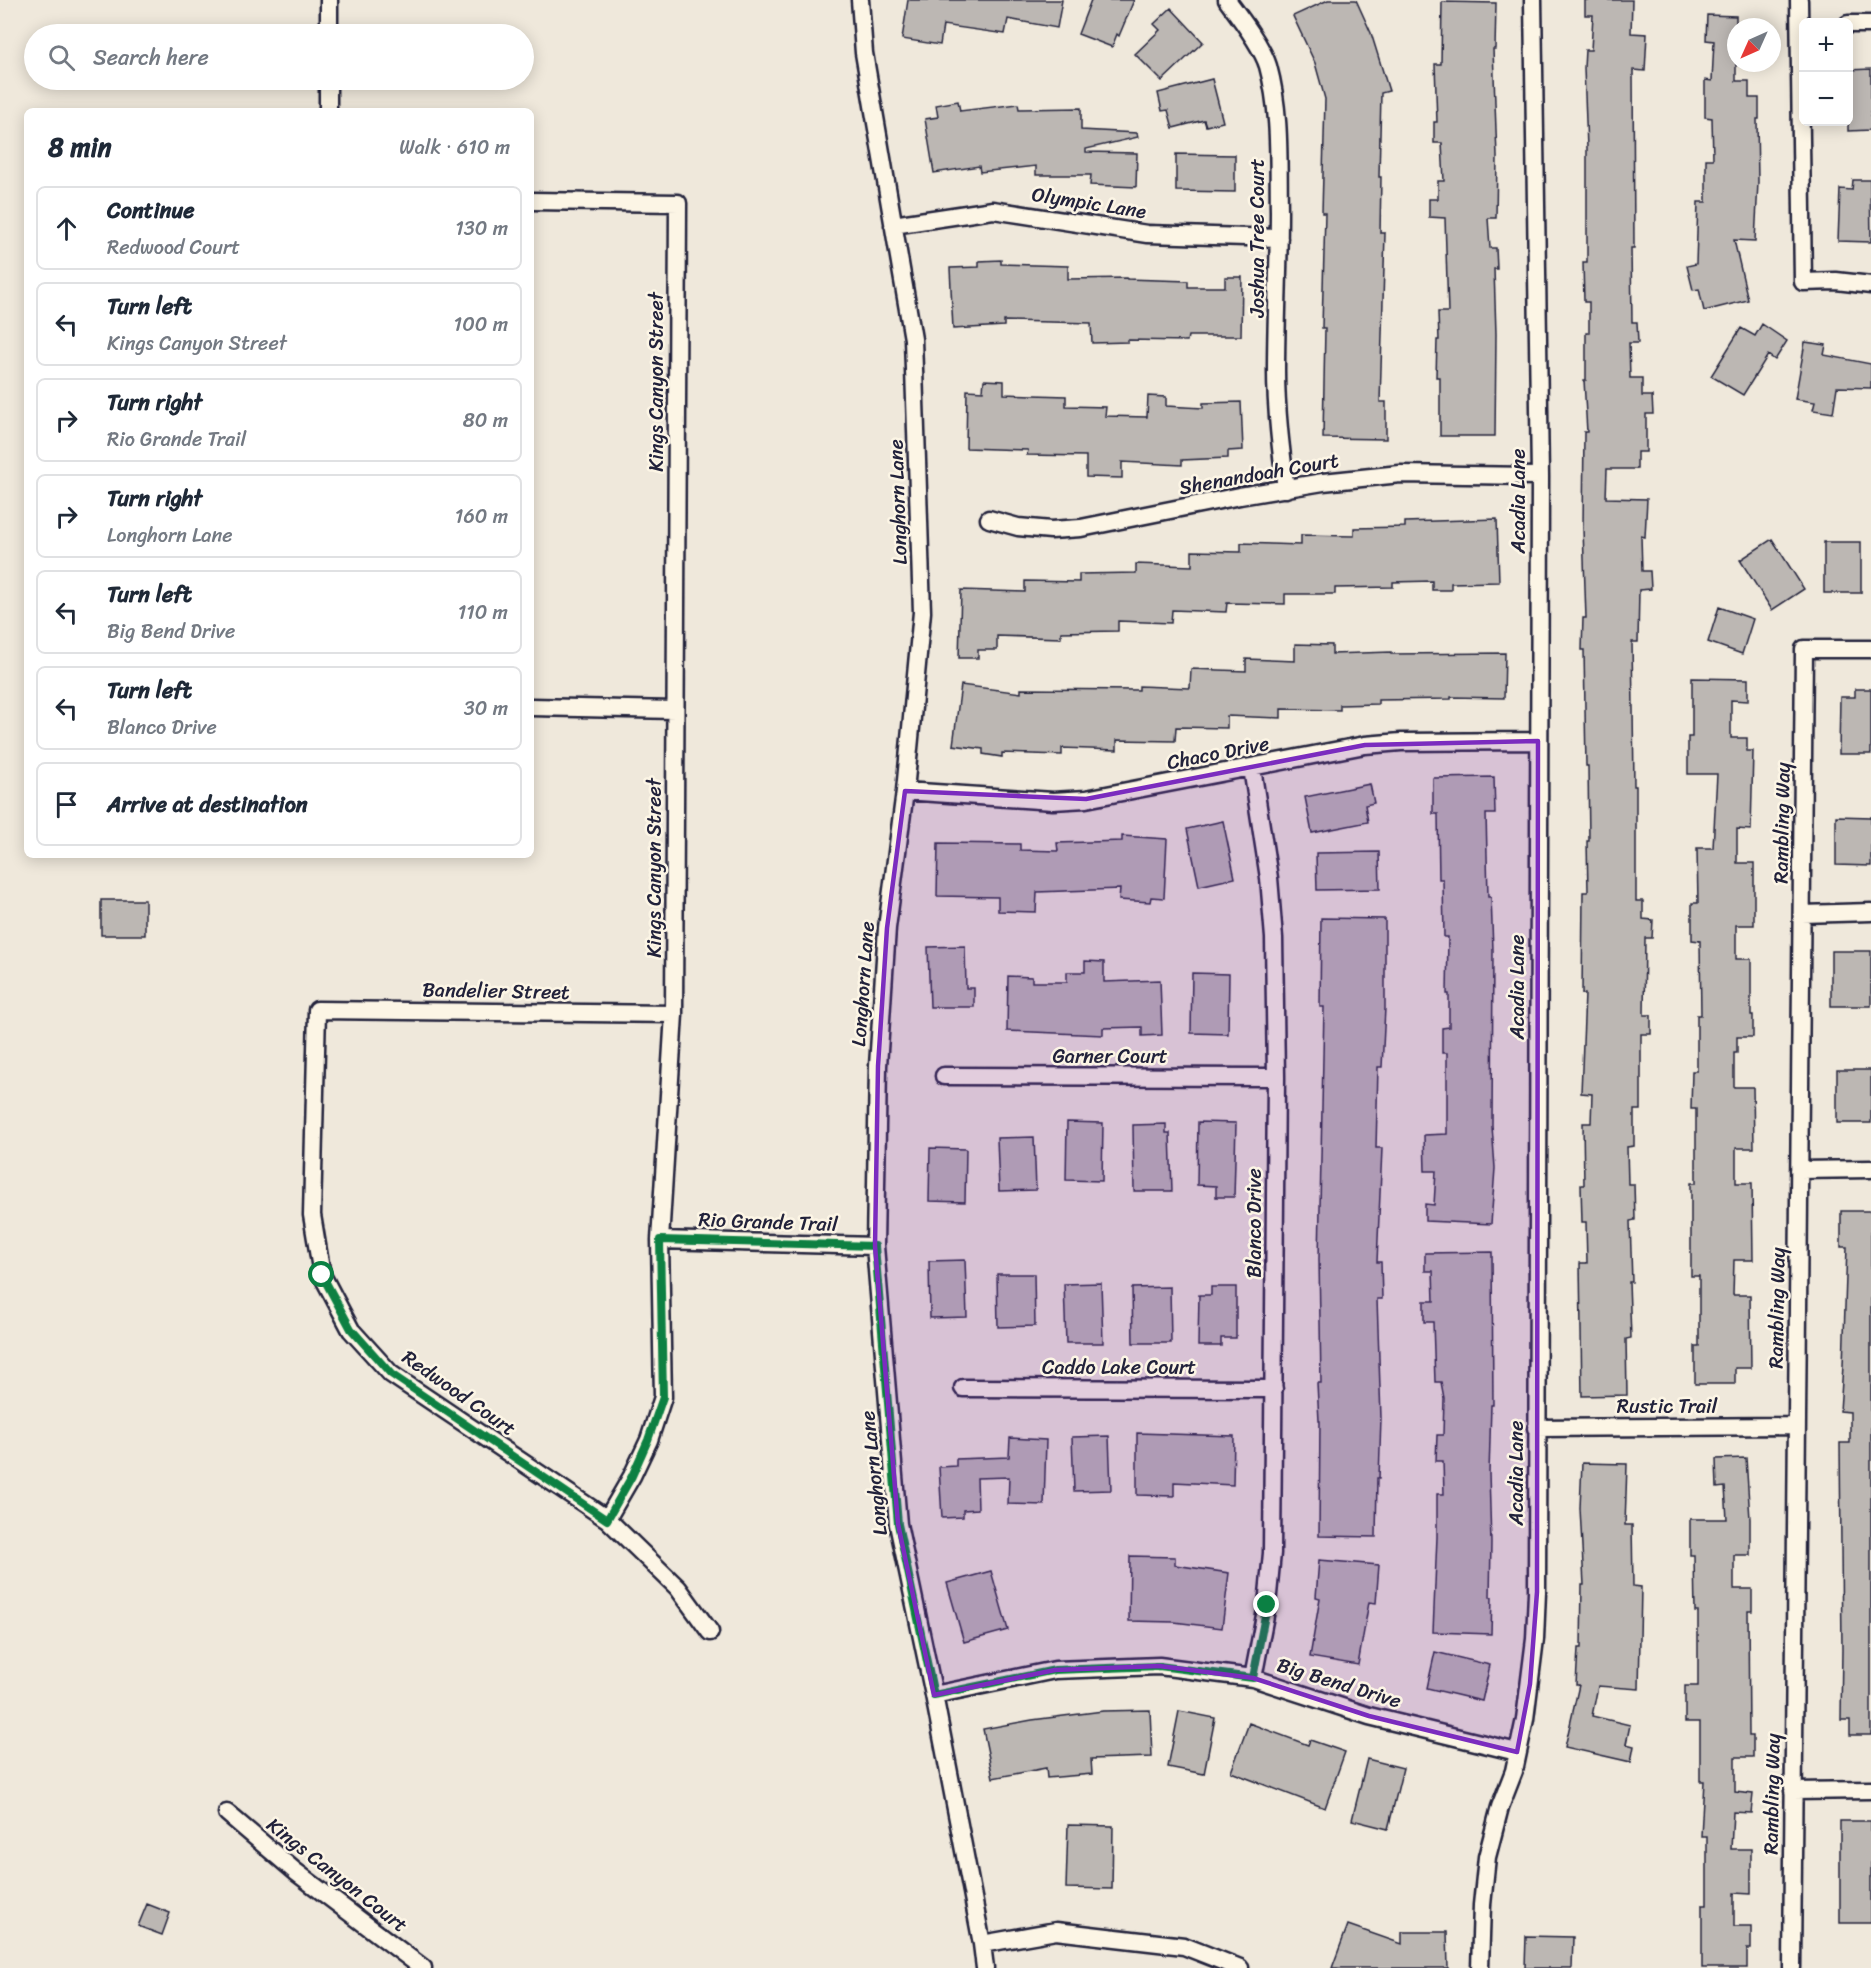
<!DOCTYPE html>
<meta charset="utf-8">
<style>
body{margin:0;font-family:Sriracha,sans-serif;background:#f2f2f3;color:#1f2937}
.controls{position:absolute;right:18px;top:18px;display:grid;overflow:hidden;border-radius:9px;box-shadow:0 3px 15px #0003}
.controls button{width:54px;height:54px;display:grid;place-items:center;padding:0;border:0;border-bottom:2px solid #e0e1e3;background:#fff;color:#1f2937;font:30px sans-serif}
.compass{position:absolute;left:1727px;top:18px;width:54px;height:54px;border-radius:50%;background:#fff;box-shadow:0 3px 15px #0003;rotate:225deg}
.stop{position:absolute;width:18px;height:18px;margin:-14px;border:4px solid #0b8043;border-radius:50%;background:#fff}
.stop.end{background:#0b8043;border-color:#fff;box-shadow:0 2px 6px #0008}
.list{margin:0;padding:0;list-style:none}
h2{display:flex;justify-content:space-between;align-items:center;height:78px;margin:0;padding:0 24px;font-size:26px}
h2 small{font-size:20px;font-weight:400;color:#747a83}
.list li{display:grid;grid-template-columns:39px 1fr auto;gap:18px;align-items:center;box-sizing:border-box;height:84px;margin:0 12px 12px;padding:0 12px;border:2px solid #e0e1e3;border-radius:9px}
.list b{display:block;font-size:22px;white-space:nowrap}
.list p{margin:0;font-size:20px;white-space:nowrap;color:#747a83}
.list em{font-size:20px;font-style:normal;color:#747a83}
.icon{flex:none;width:33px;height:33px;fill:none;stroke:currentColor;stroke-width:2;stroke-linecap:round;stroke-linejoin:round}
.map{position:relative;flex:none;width:1871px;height:1968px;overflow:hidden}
.search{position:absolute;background:#fff;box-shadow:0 3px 15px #0003;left:24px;top:24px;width:510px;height:66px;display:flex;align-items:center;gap:15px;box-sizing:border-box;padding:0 21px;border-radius:33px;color:#747a83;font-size:22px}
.panel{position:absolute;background:#fff;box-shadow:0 3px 15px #0003;left:24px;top:108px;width:510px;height:750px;border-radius:9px}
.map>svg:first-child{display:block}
.building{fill:#bcb7b3;stroke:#22223b;stroke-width:1.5}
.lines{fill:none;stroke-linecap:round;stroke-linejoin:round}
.minor-casing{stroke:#22223b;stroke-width:21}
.minor{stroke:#fcf5e5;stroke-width:16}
.route{stroke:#0b8043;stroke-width:8}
.marked{fill:#7b2cbf;fill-opacity:0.2;stroke:#7b2cbf;stroke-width:4.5;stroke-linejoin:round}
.labels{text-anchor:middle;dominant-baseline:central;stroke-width:5;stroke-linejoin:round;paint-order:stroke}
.street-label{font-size:20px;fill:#22223b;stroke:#fcf5e5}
</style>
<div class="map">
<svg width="1871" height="1968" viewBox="0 0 1871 1968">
<rect width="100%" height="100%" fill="#efe8db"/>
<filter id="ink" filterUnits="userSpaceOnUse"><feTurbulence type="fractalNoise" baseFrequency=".0167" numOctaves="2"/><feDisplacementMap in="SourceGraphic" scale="12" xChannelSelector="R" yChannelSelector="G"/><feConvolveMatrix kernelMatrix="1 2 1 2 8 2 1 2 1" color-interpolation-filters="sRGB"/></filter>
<g filter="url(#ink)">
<path class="building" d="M908,0H1062L1057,28L1008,19L1005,34L943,25L940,45L902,39Z
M1091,0H1134L1119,36L1117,34L1112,47L1078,34Z
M1328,0H1356L1371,33L1389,91L1381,93L1379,177H1381L1380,233H1385L1380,402H1386V439L1323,438L1325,328H1322L1325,213H1322L1325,99L1315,63L1293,16Z
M1585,0H1632L1631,33L1647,34L1645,71L1633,70L1634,248H1631L1632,322H1637L1638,343H1629L1630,378H1642V396H1652L1653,414H1646V452H1637V469H1607L1606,498L1647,499L1645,537L1641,536L1642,571H1650L1651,589L1639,590L1638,642H1632L1633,709L1634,786H1636V901H1643V919L1653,920L1652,938H1645L1644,1015H1651V1034H1641V1110H1634V1146L1627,1147L1628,1184H1634L1635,1220L1630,1221L1632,1282H1629L1631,1338L1626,1339L1627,1395L1582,1396L1580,1263H1587L1586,1222H1582L1581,1185H1584L1583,1123H1591L1592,1094L1581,1093L1585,994H1582L1583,892H1588L1587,841H1589L1588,766H1586L1584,650H1582L1583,618H1586L1583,529L1584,432H1587L1584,380H1586V333H1589V302H1584L1583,262H1587V148L1584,68L1585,50H1591L1593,15H1585Z
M1442,2L1496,3L1495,49H1493L1497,157L1496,218H1488L1490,248H1496L1497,269H1494L1496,334L1495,436H1440V377H1436L1437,340H1439L1438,312H1448L1445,218L1429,217V199H1438V181H1444L1442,143H1434V122H1437L1435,64H1441Z
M1171,8L1203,42L1162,81L1135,54L1160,30L1154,24Z
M1707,15L1736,16V81H1749V98H1759V119H1757L1758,182L1755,241L1734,240L1748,300L1704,311L1699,289L1693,290L1687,266L1696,264L1698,202H1706V159H1713L1712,118L1705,117V80L1712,81L1714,41L1706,40Z
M1871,69V130L1848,131V70Z
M1212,79L1223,122L1206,126L1204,120L1173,128L1168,110L1162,111L1158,93Z
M958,101L960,111L1018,104L1019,109L1081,108V130L1137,133L1138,137L1086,149V152L1137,153L1136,187L1090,185L1091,175H1036V166L980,172L979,166L934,173L925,119L938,117L936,105Z
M1176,154L1235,155V192L1176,191Z
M1853,180H1870L1871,242L1838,241L1840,189L1852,190Z
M1001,260V264L1068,266V279L1127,278V279L1188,281V287H1225V277H1242L1241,336H1188L1187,341L1128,340V342L1092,343L1091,323L1004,321V326L953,329L950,268L979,267V261Z
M1762,324L1787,341L1775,360L1768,355L1743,395L1711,376L1741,328L1755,336Z
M1805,342L1826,345L1824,355L1871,364V388L1837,387L1833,413L1813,410L1815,402L1795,399Z
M984,380L1004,381V394L1066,396V406L1106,407L1105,416L1147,417L1148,396L1166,397V406L1203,408V403L1241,402L1243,450L1228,451V458L1182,460V465L1122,462V478L1086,477V456L1027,455L1028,450L966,448L967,390L983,391Z
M1497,519L1499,582L1451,583V590H1432V581L1393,582V587L1335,588V594H1285V604L1227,603L1226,612L1172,610L1171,623L1118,621V631L1061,632V638L997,636V650H978V658H959L961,590L1025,592V581L1079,582V574L1136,573V564L1192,566V551L1241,552V543L1301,545V535L1354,536V528L1405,527V522Z
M1772,539L1804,589L1772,610L1740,560Z
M1824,542H1861V593H1824Z
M1719,607L1753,619L1742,654L1708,642Z
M1295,644L1332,645V654L1391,652V654L1505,653L1504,698L1451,697V699L1378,700V704L1340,705V710L1281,709V718L1227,716V728L1176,727L1175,741L1117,740V750L1062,748V755L1002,753V757L983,754V749L953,745L961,685L1021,693V689L1139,690V686L1190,688L1191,669L1246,671V659L1295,661Z
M1692,678L1748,679V701L1731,700V738H1747V751H1753L1751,830L1737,829V863H1754V925H1736V959H1751V1015H1753V1037H1737V1053H1734V1087H1753L1754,1148H1736V1183H1752L1753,1260H1734L1733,1295H1750L1751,1368H1735V1384H1695V1346H1699V1276H1691V1183H1696V1109H1691L1692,1071H1697V1015H1701L1700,941L1692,940V903H1698L1697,848H1713L1717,774H1688V737H1692Z
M1855,689H1871V754H1839L1840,697H1855Z
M1494,777L1495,814H1486L1488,897H1491L1493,950L1492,1126L1495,1168L1491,1224L1425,1221V1204L1434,1205L1436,1171H1425L1424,1135L1447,1134V1053H1442V1028L1449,1027V994H1447L1448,937H1444L1443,879H1439L1438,814H1433V778Z
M1370,784L1374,803L1365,805L1368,822L1312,833L1305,797Z
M1836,816L1871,817V866L1836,865Z
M1223,821L1235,878L1199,886L1187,829Z
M1122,836L1167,839L1164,898L1151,897L1150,902L1119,900L1120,889L1037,892L1036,912L998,911V897L937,896L938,843L1020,844V850L1058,851L1057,843L1122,841Z
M1379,852L1380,889L1317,890L1316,853Z
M101,900H145V935H101Z
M1321,918L1385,919V1008L1382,1067H1378L1376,1148H1382L1377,1262H1381L1382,1299H1377L1381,1418L1379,1478H1377L1376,1537L1319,1536L1320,1421H1319L1317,1383H1321L1319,1259L1324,1007H1320Z
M965,946L966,988H974V1007H930L928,947Z
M1831,951H1871V1006H1831Z
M1085,961L1104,962V982L1160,980L1162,1035L1142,1036V1027L1103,1028V1035L1007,1031L1008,976L1032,977V982H1067V972H1085Z
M1192,973L1229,974L1228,1034L1191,1033Z
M1837,1070H1871V1123H1837Z
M1067,1122L1103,1123L1102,1181L1066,1180Z
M1198,1122L1236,1123L1234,1197H1216V1186L1197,1185Z
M1166,1124V1133H1170L1172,1191H1134L1133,1125Z
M1034,1137L1036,1190L999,1191L997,1138Z
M930,1148L966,1149L965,1202L929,1201Z
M1841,1211H1871V1735H1850V1720H1841L1842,1650L1840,1443H1850V1412L1840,1411L1843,1366L1847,1247H1841Z
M1492,1252L1493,1405H1491L1489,1473L1491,1543L1490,1597H1492L1491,1634L1433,1632L1437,1537V1494H1444L1443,1461H1436L1437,1435H1443L1444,1398L1441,1382H1435L1433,1322H1424V1301H1434L1433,1271H1425V1253Z
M965,1260L967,1317L930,1318L929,1261Z
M997,1274H1034L1035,1326L998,1327Z
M1101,1283L1103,1343H1066L1064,1284Z
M1170,1287L1171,1343H1133L1132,1288Z
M1211,1287H1236V1338H1221V1346H1198L1199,1295H1211Z
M1137,1433L1234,1436L1233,1485L1174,1482V1496L1137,1495Z
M1109,1436L1111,1490L1074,1491L1072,1437Z
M1010,1438L1046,1440L1044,1505L1008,1504L1009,1477L977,1478L978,1509L963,1510V1517L942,1518L939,1467L956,1466V1459L1009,1457Z
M1746,1458L1750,1519V1555H1734V1589H1752V1611H1748L1749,1736H1753V1757H1735V1792L1753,1794L1751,1813L1733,1812L1731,1849H1751V1894L1734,1893V1926H1751V1949H1747V1968H1702V1905H1707V1836H1701L1704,1781H1700V1722H1685V1686H1698V1612H1695L1694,1555H1690V1519H1727L1725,1487L1717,1488L1716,1459Z
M1582,1463L1627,1464L1625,1525H1632L1633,1586L1641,1587L1639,1689L1598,1686L1592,1716L1630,1725L1626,1744L1634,1746L1631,1762L1565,1747L1579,1685H1576L1578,1648H1581L1582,1585H1584L1580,1508Z
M1130,1556L1175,1557V1565L1229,1573L1222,1628L1174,1622L1129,1621Z
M1319,1560L1379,1565L1376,1603L1369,1602L1358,1665L1310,1657L1320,1598L1316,1597Z
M991,1571L1008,1630L964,1642L947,1583Z
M1435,1652L1490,1665L1482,1701L1427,1688Z
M1150,1710L1152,1757L1091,1759L1092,1774L1047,1778L1046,1768L993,1778L983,1729L1032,1720L1103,1711Z
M1179,1711L1215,1718L1204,1774L1168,1767Z
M1249,1723L1308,1745L1310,1740L1345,1752L1325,1808L1231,1772Z
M1367,1759L1403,1768L1388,1829L1352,1820Z
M1840,1821H1871V1923H1840Z
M1068,1825L1113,1826L1112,1889L1066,1888Z
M147,1904L170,1913L162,1935L138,1926Z
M1348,1925L1402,1944V1932H1447L1448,1968H1332Z
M1526,1936L1573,1937L1572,1968H1525Z"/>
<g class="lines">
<g class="minor-casing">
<path id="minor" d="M860,0L864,53L913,339L922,612L905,791L887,928L878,1066L875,1246L898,1524L934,1695L982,1944L985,1968
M1227,0C1239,16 1262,46 1268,66C1281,113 1278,162 1279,211C1279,264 1276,317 1276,371C1276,410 1281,450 1286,489
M1799,0L1803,282L1836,281L1871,285
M1848,24H1871
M329,34V0
M328,111V80
M531,201L678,203L674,1014L660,1240L663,1397L649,1440L632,1476L607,1519
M893,225L993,210L1147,234L1279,238
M989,519L1018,527L1051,530L1081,528L1240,496L1323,482L1400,474L1540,476
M531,707L675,710
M1252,768L1269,878L1274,938L1276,1077L1272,1553L1267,1605L1253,1678
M905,791L1053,801L1086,799L1365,745L1401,742L1538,741
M1802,914L1871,912
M674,1014L317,1010L312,1215L322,1275L351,1330L391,1374L607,1519L678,1588L710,1632
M944,1076L1276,1077
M1799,1170L1871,1169
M660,1240L875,1246
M963,1388L1274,1389
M1536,1428L1797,1426
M934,1695L1055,1670L1159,1666L1253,1678L1369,1716L1517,1752
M1793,1791L1871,1790
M227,1813L296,1872L423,1968
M982,1944L1056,1931L1184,1946L1240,1968
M1480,1968L1482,1905L1487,1857L1500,1807L1514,1771L1525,1719L1535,1639L1537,1592L1540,476L1533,0
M1792,1968L1804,649H1871"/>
</g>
<use href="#minor" class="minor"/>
</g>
</g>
<g class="lines" filter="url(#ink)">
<path class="route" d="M322,1275L351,1329L391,1374L607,1520L632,1476L648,1440L663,1397L660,1240L875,1246L898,1524L934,1695L1055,1670L1159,1666L1253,1678L1267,1605"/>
</g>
<path class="marked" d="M1538,741L1537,1592L1530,1684L1517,1752L1369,1716L1253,1678L1159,1666L1055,1670L934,1695L898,1524L875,1246L878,1066L887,928L905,791L1086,799L1365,745Z"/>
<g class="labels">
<g class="street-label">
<text transform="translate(1089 203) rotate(9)">Olympic Lane</text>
<text transform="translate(1257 238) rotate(-90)">Joshua Tree Court</text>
<text transform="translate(656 382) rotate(-90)">Kings Canyon Street</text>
<text transform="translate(1259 474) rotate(-10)">Shenandoah Court</text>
<text transform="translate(1518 501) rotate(-90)">Acadia Lane</text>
<text transform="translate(898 502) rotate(-92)">Longhorn Lane</text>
<text transform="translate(1218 753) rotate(-11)">Chaco Drive</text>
<text transform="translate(1782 823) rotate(-89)">Rambling Way</text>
<text transform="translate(654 868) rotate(-90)">Kings Canyon Street</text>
<text transform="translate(863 984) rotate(-86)">Longhorn Lane</text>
<text transform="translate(1517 987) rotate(-90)">Acadia Lane</text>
<text transform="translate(496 991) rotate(1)">Bandelier Street</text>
<text x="1110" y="1056">Garner Court</text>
<text transform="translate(768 1222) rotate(2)">Rio Grande Trail</text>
<text transform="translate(1254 1223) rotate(-90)">Blanco Drive</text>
<text transform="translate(1777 1308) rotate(-89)">Rambling Way</text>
<text x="1119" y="1367">Caddo Lake Court</text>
<text transform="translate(459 1393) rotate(35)">Redwood Court</text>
<text x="1667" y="1406">Rustic Trail</text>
<text transform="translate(874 1473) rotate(-96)">Longhorn Lane</text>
<text transform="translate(1516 1473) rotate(-90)">Acadia Lane</text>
<text transform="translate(1339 1683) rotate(17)">Big Bend Drive</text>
<text transform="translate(1772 1794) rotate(-89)">Rambling Way</text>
<text transform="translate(337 1875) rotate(38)">Kings Canyon Court</text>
</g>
</g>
</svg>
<div class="controls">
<button>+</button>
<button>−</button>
</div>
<svg class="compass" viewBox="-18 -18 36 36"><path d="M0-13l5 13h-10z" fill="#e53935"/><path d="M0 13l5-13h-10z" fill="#747a83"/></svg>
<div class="stop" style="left:322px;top:1275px"></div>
<div class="stop end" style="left:1267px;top:1605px"></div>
<div class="search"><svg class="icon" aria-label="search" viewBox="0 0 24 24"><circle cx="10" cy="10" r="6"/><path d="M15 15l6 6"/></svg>Search here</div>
<section class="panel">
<h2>8 min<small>Walk · 610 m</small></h2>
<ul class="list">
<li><svg class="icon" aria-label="ahead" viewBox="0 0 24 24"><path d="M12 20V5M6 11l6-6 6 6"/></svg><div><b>Continue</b><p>Redwood Court</p></div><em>130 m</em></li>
<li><svg class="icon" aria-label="left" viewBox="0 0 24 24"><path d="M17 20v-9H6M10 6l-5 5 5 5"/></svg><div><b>Turn left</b><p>Kings Canyon Street</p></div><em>100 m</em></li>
<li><svg class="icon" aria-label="right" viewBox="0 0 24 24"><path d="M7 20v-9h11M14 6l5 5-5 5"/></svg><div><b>Turn right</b><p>Rio Grande Trail</p></div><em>80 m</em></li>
<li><svg class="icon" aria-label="right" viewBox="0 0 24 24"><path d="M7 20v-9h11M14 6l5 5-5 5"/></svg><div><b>Turn right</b><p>Longhorn Lane</p></div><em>160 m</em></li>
<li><svg class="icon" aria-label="left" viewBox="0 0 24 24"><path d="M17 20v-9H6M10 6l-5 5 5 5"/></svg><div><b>Turn left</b><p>Big Bend Drive</p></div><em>110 m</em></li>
<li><svg class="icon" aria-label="left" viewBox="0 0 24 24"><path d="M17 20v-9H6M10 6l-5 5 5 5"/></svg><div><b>Turn left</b><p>Blanco Drive</p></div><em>30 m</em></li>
<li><svg class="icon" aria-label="arrive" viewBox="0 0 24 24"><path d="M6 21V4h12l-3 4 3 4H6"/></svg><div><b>Arrive at destination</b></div></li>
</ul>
</section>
</div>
